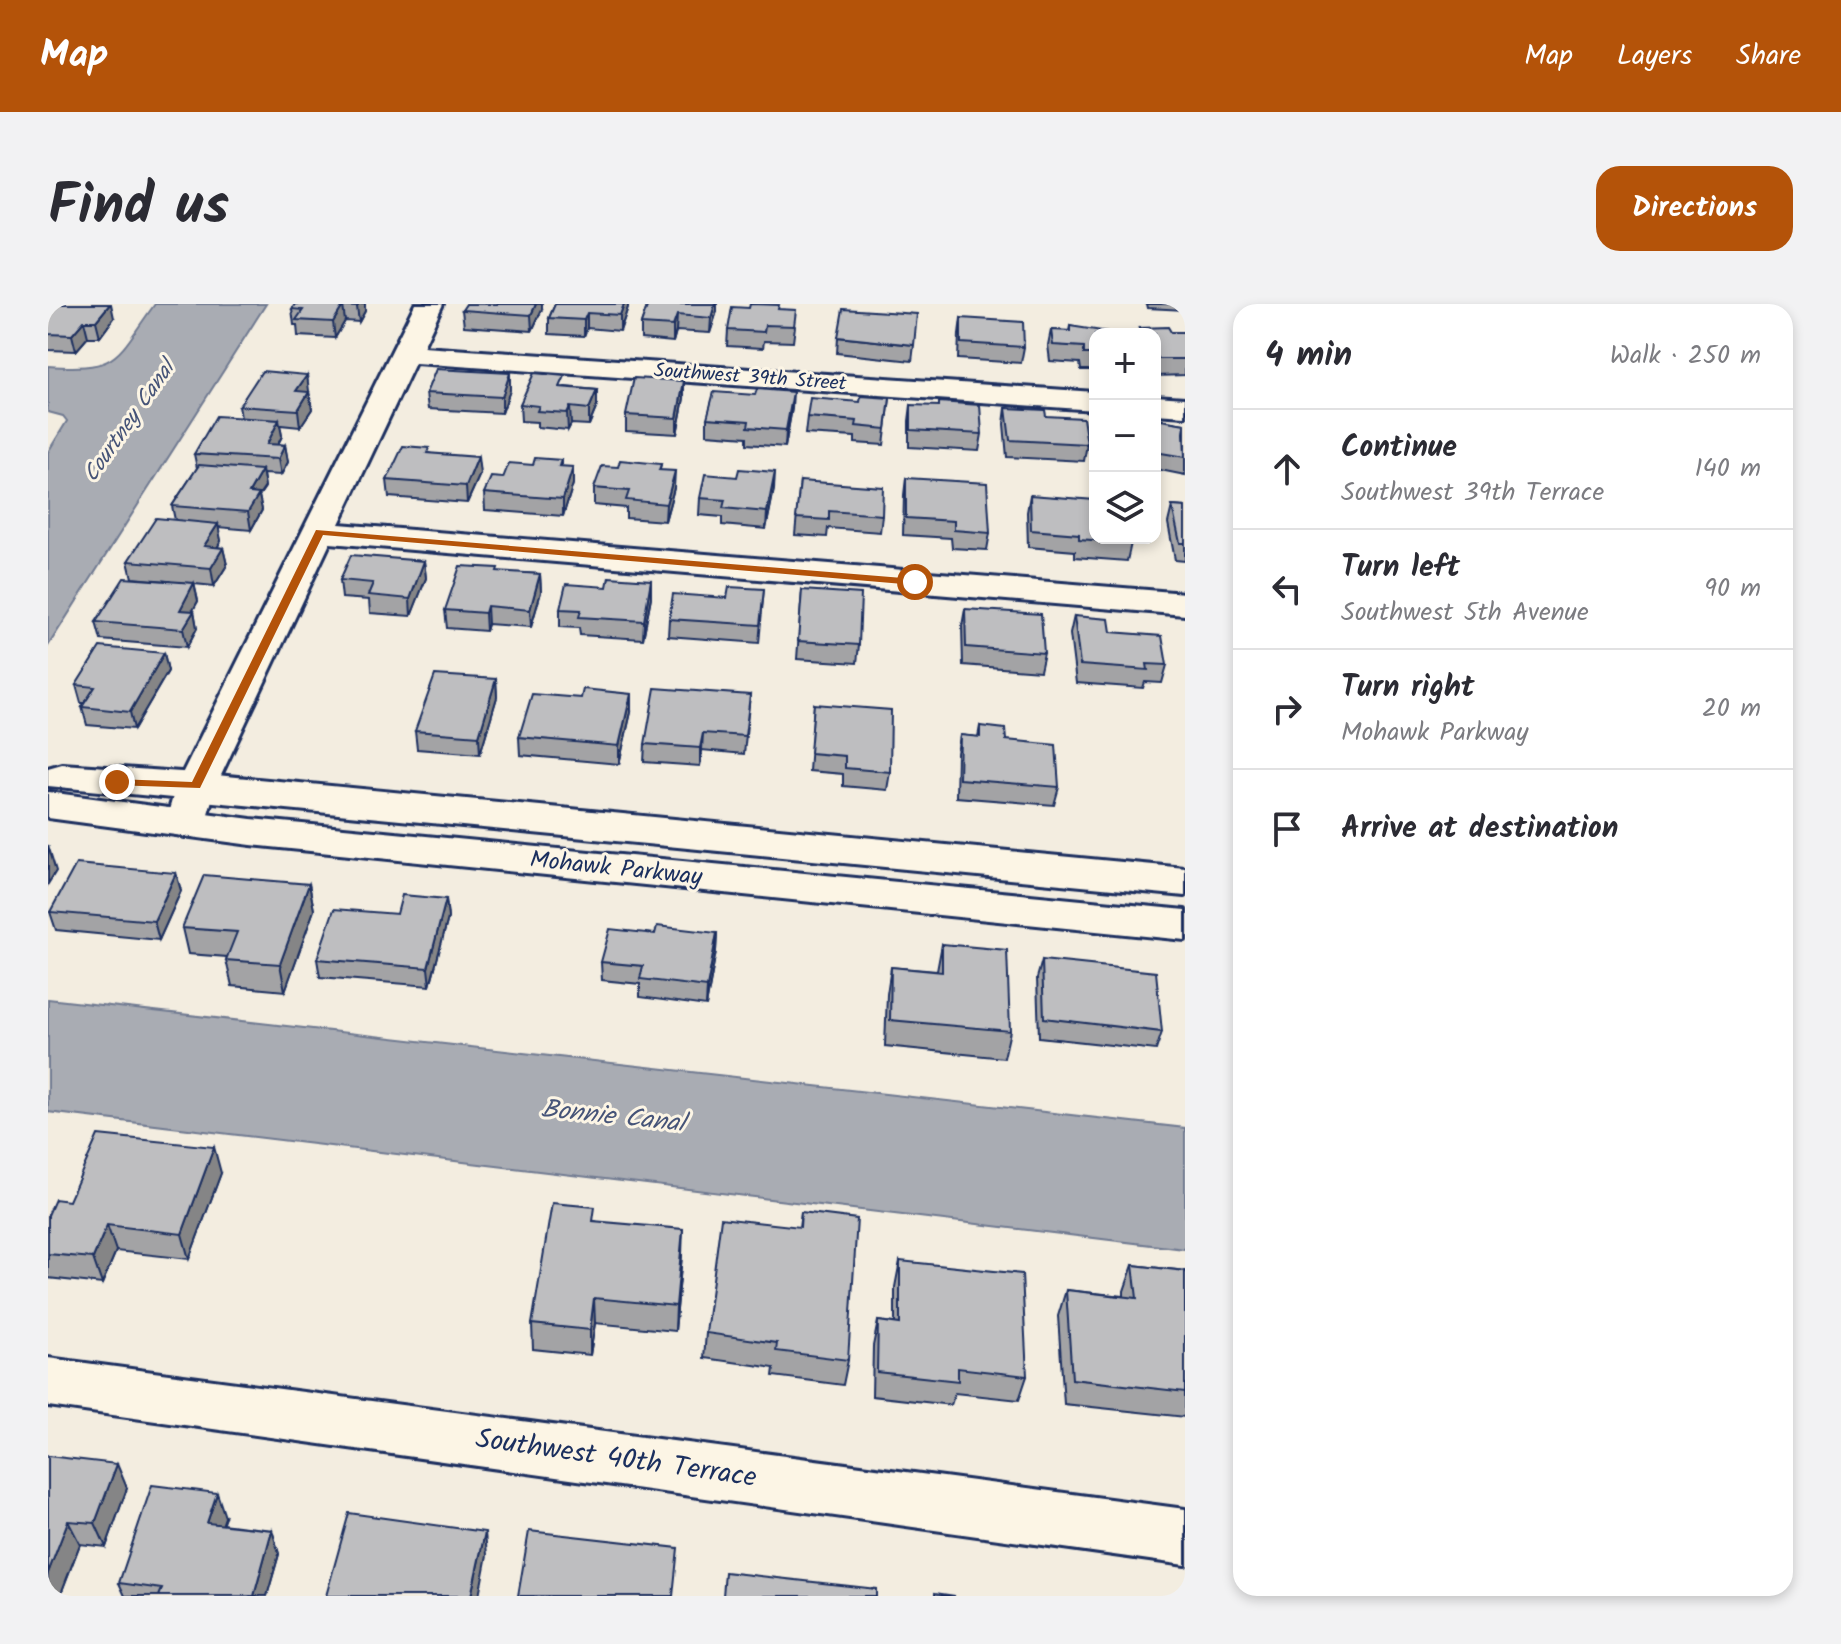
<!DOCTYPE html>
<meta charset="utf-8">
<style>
body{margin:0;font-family:Kalam,sans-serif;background:#f2f2f3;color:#2b2b33}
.controls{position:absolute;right:24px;top:24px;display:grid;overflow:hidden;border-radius:16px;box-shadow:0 4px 12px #0003}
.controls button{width:72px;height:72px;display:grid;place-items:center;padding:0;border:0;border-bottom:2px solid #e1e1e2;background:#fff;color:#2b2b33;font:40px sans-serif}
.stop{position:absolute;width:24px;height:24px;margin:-18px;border:6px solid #b45309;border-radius:50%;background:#fff}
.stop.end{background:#b45309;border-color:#fff;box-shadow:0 2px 8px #0008}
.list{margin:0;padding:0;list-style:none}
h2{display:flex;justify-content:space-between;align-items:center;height:104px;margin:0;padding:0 32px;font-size:34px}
h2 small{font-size:26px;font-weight:400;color:#7c7c81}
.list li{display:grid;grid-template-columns:52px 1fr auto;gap:24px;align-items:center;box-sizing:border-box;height:120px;padding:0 32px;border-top:2px solid #e1e1e2}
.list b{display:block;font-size:30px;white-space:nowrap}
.list p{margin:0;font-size:26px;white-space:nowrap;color:#7c7c81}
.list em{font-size:26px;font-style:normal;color:#7c7c81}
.icon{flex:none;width:44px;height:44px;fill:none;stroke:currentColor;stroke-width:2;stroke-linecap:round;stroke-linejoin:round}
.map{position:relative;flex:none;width:1137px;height:1292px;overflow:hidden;border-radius:24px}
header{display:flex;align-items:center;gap:48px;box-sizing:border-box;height:112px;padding:0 40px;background:#b45309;color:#fff}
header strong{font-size:38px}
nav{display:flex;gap:44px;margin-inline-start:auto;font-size:28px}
.intro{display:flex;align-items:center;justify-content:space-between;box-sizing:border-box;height:192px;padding:0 48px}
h1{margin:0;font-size:56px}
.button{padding:20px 36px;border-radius:24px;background:#b45309;color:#fff;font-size:28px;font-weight:700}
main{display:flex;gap:48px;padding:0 48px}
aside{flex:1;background:#fff;border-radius:24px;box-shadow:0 4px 12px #0003}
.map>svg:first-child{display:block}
.water{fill:#a9acb3;stroke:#707a91;stroke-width:2}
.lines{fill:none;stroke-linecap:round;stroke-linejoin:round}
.minor-casing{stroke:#1b2f5e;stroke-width:6}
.tertiary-casing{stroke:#1b2f5e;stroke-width:6}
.minor{fill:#fcf5e5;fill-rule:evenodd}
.tertiary{fill:#fcf5e5;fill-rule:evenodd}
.wall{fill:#a3a3a5;stroke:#1b2f5e;stroke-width:2}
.shaded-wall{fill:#858586;stroke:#1b2f5e;stroke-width:2}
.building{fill:#bebec0;stroke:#1b2f5e;stroke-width:2}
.route{fill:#b45309}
.labels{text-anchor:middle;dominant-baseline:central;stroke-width:6;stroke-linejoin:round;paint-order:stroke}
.far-street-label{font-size:20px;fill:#1b2f5e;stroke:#fcf5e5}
.far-water-label{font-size:22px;font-style:italic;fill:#465478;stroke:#fcf5e5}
.street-label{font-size:24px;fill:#1b2f5e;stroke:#fcf5e5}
.water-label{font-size:26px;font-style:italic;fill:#465478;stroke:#fcf5e5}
.near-street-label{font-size:28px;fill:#1b2f5e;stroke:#fcf5e5}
</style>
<header>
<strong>Map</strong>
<nav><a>Map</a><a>Layers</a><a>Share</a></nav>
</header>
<div class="intro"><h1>Find us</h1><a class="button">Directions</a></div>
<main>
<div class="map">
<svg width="1137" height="1292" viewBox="0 0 1137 1292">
<rect width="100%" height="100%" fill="#f3ede0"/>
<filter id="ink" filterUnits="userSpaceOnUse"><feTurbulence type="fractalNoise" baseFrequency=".0125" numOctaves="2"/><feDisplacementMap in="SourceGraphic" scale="16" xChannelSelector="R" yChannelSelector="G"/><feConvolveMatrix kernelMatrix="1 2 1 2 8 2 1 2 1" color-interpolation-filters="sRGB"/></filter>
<g filter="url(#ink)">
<path class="water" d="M107,0H218L0,342V148L19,117L15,112L0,108V62C73,67 67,54 107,0Z
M0,695L1137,824V945L0,808Z"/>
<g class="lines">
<g class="minor-casing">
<path id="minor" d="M367,0H395L375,43L1047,88V106L367,59L291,220L1137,289V311L282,239L168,482L157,520L151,529L137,533L123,529L117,520L128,482Z
M1107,92L1137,94V112L1107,110Z
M0,1054L1137,1205V1261L0,1102Z"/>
</g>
<g class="tertiary-casing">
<path id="tertiary" d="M14,460L148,469L1137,564V592L0,482V464Z
M0,488L203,515L1137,606V636L203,541L0,514Z"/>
</g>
<use href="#minor" class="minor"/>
<use href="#tertiary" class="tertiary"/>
</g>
<path class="wall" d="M0,0L66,14L52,33H40L28,47L0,46Z
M317,0V7L311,18L297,17L287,34L250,32L249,21H246L244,5Z
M507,0H580V3L572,27L539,24L536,32L501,30V14Z
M600,0H669V7L662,29L628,27L625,38L593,35V20Z
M1098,0H1137V6L1099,4Z
M494,5L484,27L416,22L414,6Z
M730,5L747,22L745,38L716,37L715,44L679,42L680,26Z
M913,14L976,43L973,59L910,55L911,30Z
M1022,22L1047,30V66H1033L1032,59L1002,57L1000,41L1003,26L1021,27Z
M1091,24L1123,28H1137V71L1108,72L1107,30H1090Z
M790,33L866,41L864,57L789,49Z
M462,69V86L454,109L380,105L378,89Z
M259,71L260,88H261L264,105L252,123L232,121L234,132L230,140L237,141L240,158L233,171L215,170L217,183L211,192L214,206L203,226L170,223L173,237L169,243L175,244L179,261L166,282L146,280L150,297L144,307H146L149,324L139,343L53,336L48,318L120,277L84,274L80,257L127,216L124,202L149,164L146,150L193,114L191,102Z
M517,83L549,86V102L541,121L523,120L520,126L489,123V118L473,117L472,100Z
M636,94L629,130L578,127V111Z
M842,94L836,141L807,139V133L757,130L759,113L812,98Z
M863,101L934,130L931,147L861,143V117Z
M744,104L737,143L699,140V133L659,130V114Z
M958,104L998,112L1039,140L1036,157L959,153L956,120Z
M1107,115L1137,120V171L1107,165Z
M381,149L432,170L419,199L341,193L339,176Z
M513,156V162L525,180L515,212L437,206L436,189L455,174L485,161Z
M613,160L612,166L626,184L617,217L578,214V204L546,201V184L570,163Z
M858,174L942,229L939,246L904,244L903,234L855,231L856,191Z
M752,177L834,211L832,228L780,224L779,233L747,231Z
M726,185L718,225L674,221V213L651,211L652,194Z
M982,191L1083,239L1079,257L1027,253V247L980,243L979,208Z
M1124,202L1137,203V257L1127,256L1120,219Z
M376,257L378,274L363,312L322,309L321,296L294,294L292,276Z
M450,268L492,270L493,288L483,323L440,320L438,327L399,324L397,306Z
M603,276V293L595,335L532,331L531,324L512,323V305L559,283Z
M716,285L711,339L620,332L621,315L679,294Z
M754,286L811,341L809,359L749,355Z
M917,305L996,349L992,367L915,361L914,322Z
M1026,312L1063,328L1119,361L1114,379L1097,378L1095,384L1028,379L1022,330Z
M116,349L120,367L86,425L39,421L34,403L37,399H33L28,381Z
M448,375L449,393L432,450L369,445L367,427Z
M702,391L696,450L654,446L652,462L596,458L597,440Z
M766,400L842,468L839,486L795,482V470L761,467Z
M583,408L571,460L472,451L471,433Z
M932,422L958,436L1011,483L1006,501L908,493L909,449L912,431L930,433Z
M128,569L133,587L111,636L8,626L2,608Z
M261,580L266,606L237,687L184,682L178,656L179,653L140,650L134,624Z
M398,595L400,614L382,682L272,673L269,655L349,610Z
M669,629L668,647L658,702L592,693V680L554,676L553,658L607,630Z
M894,640L962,727L956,754L837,742L839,690L843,663L889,667Z
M994,656L1114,728L1108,746L991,733L989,674Z
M173,869L141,955L68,947L54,980L0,974V911L21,897Z
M753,908L800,1056L795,1081L725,1072L726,1064L656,1054L658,1029L751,923Z
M547,917L634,951L627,1027L547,1019L542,1051L485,1045L484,1020Z
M852,957L979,1072L971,1096L907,1089L903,1101L824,1092L825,1042L830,1017L847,1019V983Z
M1085,961L1137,967V1113L1016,1100L1010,1012L1018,986L1076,992V987Z
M0,1152L79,1184L58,1243L32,1240L12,1292H0Z
M177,1213L174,1220L224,1226L231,1250L219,1292H77L71,1279Z"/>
<path class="shaded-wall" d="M62,0H63L66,14L52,33L48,17Z
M311,0H317V7L311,18L309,3Z
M488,0H494V5L484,27L483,11Z
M576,0H580V3L572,27V11Z
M667,0H669V7L662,29L663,14Z
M295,2L297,17L287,34L285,18Z
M539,9V24L536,32V16Z
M629,11L628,27L625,38V22Z
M36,17L40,33L28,47L24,31Z
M462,69V86L454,109V93Z
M259,71L261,87L250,103L248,87Z
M636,77V94L629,130V114Z
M549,86V102L541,121V105Z
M261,88L264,105L252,123L250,106Z
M745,88L744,104L737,143L738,126Z
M522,103L523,120L520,126L519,109Z
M231,116L234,132L223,154L219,140Z
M237,141L240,158L233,171L230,155Z
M430,153L432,170L419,199L418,182Z
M525,163V180L515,212V195Z
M214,166L217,183L211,192L214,206L203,226L200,208L201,189Z
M627,167L626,184L617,217L618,200Z
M727,168L726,185L718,225L719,208Z
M170,220L173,237L160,259L156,242Z
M175,244L179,261L166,282L163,264Z
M376,257L378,274L363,312L362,295Z
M492,270L493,288L483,323L482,306Z
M603,276V293L595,335L596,317Z
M146,279L150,297L136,323L132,306Z
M439,302L440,320L438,327L437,309Z
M146,307L149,324L139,343L135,325Z
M116,349L120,367L86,425L82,408Z
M448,375L449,393L432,450L431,432Z
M583,390V408L571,460V442Z
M655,429L654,446L652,462V444Z
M0,541L8,567L0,580Z
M128,569L133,587L111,636L106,617Z
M261,580L266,606L237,687L232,660Z
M398,595L400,614L382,682L380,664Z
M669,629L668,647L658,702L659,683Z
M166,843L173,869L141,955L134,930Z
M59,921L68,947L54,980L45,954Z
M635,925L634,951L627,1027L628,1002Z
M546,994L547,1019L542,1051V1026Z
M69,1160L79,1184L58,1243L47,1219Z
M169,1189L177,1213L167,1242L159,1219Z
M20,1217L32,1240L12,1292H0V1269Z
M224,1226L231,1250L219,1292H206Z
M437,1228L439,1251L431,1292H423Z"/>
<path class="building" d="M0,0H62L48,17H36L24,31L0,30Z
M247,0H311L309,3L295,2L285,18L248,16L255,6L244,5Z
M418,0H488L483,11L414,6Z
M507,0H576L572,11L539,9L536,16L501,14Z
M600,0H667L663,14L629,11L625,22L593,20Z
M702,0L731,1L730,5L748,6L746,22L717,21L716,28L680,26L684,3L701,4Z
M795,5L869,10L866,41L790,33Z
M913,14L975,18L976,43L913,39Z
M1022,22L1067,29V30H1047V50H1036V43L1005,41L1003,26L1022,27Z
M1120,23L1123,28H1137V55H1111L1107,49V30H1095L1091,24Z
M388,65L462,69L454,93L378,89Z
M214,67L259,71L248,87L261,88L250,106L191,102Z
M486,69L517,72L512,83L549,86L541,105L522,103L519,109L489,107L491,102L472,100Z
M586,74L636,77L629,114L578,111Z
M709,85L745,88L738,126L700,123L701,117L659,114L666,88L707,91Z
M813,92L842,94L838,125L808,122L809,117L759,113L762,94L812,98Z
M891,98L932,101L934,130L863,126V101L891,102Z
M958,104L997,106L998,112L1035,114L1039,140L962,136Z
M168,112L231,116L219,140L237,141L230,155L146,150Z
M1107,115L1137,120L1136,129L1137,153L1107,148Z
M355,142L381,144L379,149L430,153L418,182L339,176Z
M487,154L513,156L511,162L525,163L515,195L436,189L443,173L455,174L461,159L485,161Z
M572,156L613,160L611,166L627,167L618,200L578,196L581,187L546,184L554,162L570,163Z
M151,161L214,166L201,189L211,190L200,208L124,202Z
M691,165L727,168L719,208L675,204L677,196L652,194L657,170L689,173Z
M858,174L939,179L942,229L906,226V217L858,214Z
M752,177L835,183L834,211L781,207V216L748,214Z
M982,191L1047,196V234H1082L1083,239L1031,235V230L983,226Z
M1124,202L1137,203V239H1132Z
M108,214L170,220L156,242L175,244L163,264L80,257Z
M303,251L376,257L362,295L320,291L325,279L292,276Z
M412,262L450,264L449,267L492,270L482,306L439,302L437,309L397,306Z
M561,273L603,276L596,317L531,313L533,306L512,305L518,280L559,283Z
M76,274L146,279L132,306L146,307L135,325L48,318Z
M681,283L716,285L712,321L621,315L625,290L679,294Z
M754,286L813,290L811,341L750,337Z
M917,305L993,310L996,349L918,343Z
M1026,312L1061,315L1063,328L1114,332L1119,361L1099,360L1100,366L1032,361Z
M52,343L116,349L82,408L34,403L47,383L28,381Z
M387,371L448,375L431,432L367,427Z
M607,384L702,391L697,432L655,429L652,444L597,440Z
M535,385L583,390L571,442L471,433L484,390L533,394Z
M766,400L843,406L842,468L797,464V452L762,449Z
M932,422L957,425L958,436L1008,441L1011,483L911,475L912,431L932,433Z
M28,560L128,569L106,617L2,608Z
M156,571L261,580L232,660L178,656L189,628L134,624Z
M354,591L398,595L380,664L269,655L286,605L349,610Z
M609,622L669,629L659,683L592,675L595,662L553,658L562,625L607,630Z
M894,640L959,646L962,727L842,716L843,663L894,668Z
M994,656L1108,668L1114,728L996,714Z
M50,831L166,843L134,930L59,921L45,954L0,950V911L7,895L21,897Z
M504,899L547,903L545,917L635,925L628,1002L546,994L542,1026L484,1020Z
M753,908L809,915L800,1056L728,1047L729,1039L658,1029L673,914L752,923Z
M852,957L974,970L979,1072L910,1064V1077L829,1068L830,1017L852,1020Z
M1085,961L1137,967V1088L1024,1075L1018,986L1089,994Z
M0,1152L69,1160L47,1219L20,1217L0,1269Z
M104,1181L169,1189L159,1219L224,1226L206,1292H111L114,1285L71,1279Z
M301,1209L437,1228L423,1292H278Z
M481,1227L630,1244L625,1292H470Z
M677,1268L828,1285V1292H675Z
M887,1289L907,1292H887Z"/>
</g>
<path class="route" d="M268,226L867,275L872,278L867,281L275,231L152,484L64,481L63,478L69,475L144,478Z"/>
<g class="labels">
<g class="far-street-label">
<text transform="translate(702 74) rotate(4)">Southwest 39th Street</text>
</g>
<g class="far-water-label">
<text transform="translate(82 118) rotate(-55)">Courtney Canal</text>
</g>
<g class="street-label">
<text transform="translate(568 565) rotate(6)">Mohawk Parkway</text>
</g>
<g class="water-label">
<text transform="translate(565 813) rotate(6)">Bonnie Canal</text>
</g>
<g class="near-street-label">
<text transform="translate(568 1155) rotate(8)">Southwest 40th Terrace</text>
</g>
</g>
</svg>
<div class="controls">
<button>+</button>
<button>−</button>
<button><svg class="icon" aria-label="layers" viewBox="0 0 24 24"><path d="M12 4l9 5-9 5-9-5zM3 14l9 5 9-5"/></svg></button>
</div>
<div class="stop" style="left:867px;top:278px"></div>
<div class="stop end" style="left:69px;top:478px"></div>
</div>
<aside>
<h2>4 min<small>Walk · 250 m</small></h2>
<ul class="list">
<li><svg class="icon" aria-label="ahead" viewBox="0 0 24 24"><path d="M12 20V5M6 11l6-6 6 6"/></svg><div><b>Continue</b><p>Southwest 39th Terrace</p></div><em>140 m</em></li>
<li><svg class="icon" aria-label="left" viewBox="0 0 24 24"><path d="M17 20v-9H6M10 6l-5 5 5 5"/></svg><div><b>Turn left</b><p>Southwest 5th Avenue</p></div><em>90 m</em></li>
<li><svg class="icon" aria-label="right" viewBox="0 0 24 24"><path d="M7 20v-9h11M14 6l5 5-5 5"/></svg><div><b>Turn right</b><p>Mohawk Parkway</p></div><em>20 m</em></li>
<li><svg class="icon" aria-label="arrive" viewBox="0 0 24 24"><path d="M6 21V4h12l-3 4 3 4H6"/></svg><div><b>Arrive at destination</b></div></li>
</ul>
</aside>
</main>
